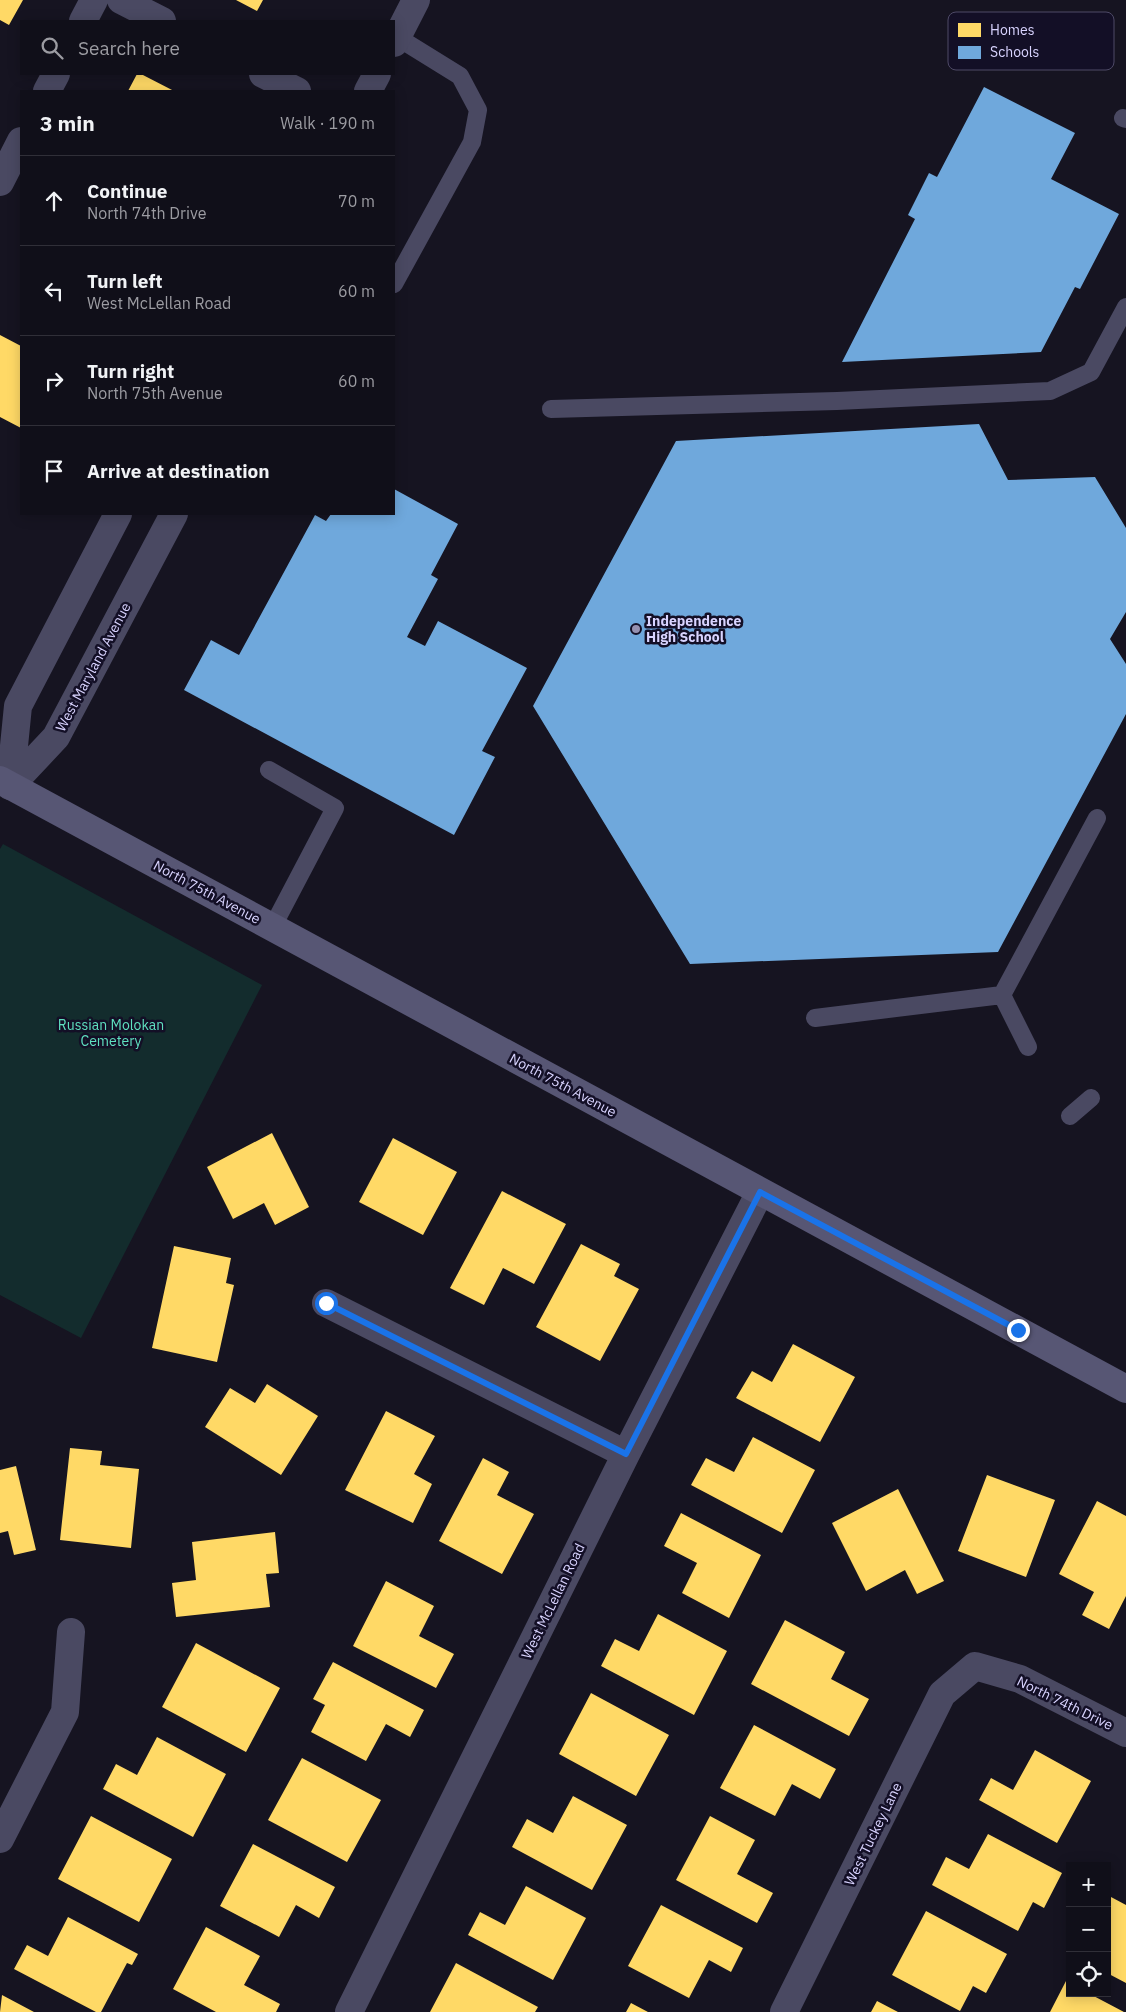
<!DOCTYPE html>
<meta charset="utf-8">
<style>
body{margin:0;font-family:"IBM Plex Sans",sans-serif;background:#1e1d26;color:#f1f3f6}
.controls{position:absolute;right:15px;bottom:15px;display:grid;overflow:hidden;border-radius:0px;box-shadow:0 2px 12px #0003}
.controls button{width:45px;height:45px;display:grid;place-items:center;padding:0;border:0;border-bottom:1px solid #302f38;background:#100f19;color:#f1f3f6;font:25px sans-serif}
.stop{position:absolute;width:15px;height:15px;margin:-11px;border:4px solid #1a73e8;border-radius:50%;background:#fff}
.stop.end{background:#1a73e8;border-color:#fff;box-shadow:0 1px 5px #0008}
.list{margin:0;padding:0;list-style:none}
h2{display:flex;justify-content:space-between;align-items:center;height:65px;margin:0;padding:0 20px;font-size:21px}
h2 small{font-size:16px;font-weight:400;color:#9c9ca2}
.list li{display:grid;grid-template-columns:32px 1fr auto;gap:15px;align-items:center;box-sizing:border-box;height:90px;padding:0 20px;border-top:1px solid #302f38}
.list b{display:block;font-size:19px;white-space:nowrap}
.list p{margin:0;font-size:16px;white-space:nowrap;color:#9c9ca2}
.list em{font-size:16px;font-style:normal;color:#9c9ca2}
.icon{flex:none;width:28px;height:28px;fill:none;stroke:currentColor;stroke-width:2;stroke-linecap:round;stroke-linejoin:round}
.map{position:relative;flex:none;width:1126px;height:2012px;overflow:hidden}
.search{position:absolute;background:#100f19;box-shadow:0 2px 12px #0003;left:20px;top:20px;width:375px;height:55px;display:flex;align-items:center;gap:12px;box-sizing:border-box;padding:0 18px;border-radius:0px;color:#9c9ca2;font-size:19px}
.panel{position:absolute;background:#100f19;box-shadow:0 2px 12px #0003;left:20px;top:90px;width:375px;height:425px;border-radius:0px}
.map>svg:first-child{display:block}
.green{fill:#132c2d}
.homes{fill:#ffd966}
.schools{fill:#6fa8dc}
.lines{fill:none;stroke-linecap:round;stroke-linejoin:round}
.service{stroke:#4a4962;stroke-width:18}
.minor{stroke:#4a4962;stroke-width:28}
.secondary{stroke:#575674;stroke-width:28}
.route{stroke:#1a73e8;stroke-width:6}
.poi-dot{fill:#9591b1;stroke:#130f26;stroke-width:2}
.labels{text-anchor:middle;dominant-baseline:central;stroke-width:5;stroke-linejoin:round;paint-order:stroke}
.poi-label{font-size:14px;font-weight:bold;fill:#d9d4ff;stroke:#130f26;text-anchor:start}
.street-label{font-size:14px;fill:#d9d4ff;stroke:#130f26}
.park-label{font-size:14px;fill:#5fe0c0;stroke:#130f26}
.key{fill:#130f26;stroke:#4e4a67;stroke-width:1}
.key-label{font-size:14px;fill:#d9d4ff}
</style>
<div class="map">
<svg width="1126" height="2012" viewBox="0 0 1126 2012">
<rect width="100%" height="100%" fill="#161421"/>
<path class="green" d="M3,844L262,985L81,1338L0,1295V849Z"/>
<path class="homes" d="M0,0H23L9,25L0,20Z
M236,0H263L257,11Z
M137,74H141L174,91H128Z
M0,335L21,346V428L0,417Z
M272,1133L309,1207L275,1225L264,1203L233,1219L207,1167Z
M393,1138L457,1172L423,1235L359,1202Z
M502,1191L566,1224L534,1284L503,1268L484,1305L450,1288Z
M581,1244L620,1264L614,1276L639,1289L600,1361L536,1327Z
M174,1246L231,1258L226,1283L234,1285L217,1362L152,1348Z
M793,1344L855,1377L820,1442L736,1398L752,1371L772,1382Z
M267,1384L318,1416L281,1475L205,1427L230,1388L255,1403Z
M386,1411L435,1436L414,1474L432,1484L413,1523L345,1490Z
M753,1437L815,1470L782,1533L691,1485L706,1458L734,1472Z
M70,1448L102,1451L100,1465L139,1469L131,1548L60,1540Z
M483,1458L509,1472L497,1495L534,1514L502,1574L439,1541Z
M16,1466L36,1550L14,1555L8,1531L0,1533V1470Z
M987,1475L1055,1500L1026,1577L958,1551Z
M898,1489L944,1581L917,1594L905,1570L866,1591L832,1523Z
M1097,1501L1126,1516V1596L1109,1629L1082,1615L1094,1592L1059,1574Z
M681,1513L761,1555L729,1618L682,1593L697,1563L664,1546Z
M275,1532L279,1573L266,1574L270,1607L176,1617L172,1583L196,1580L192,1542Z
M386,1581L434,1606L419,1636L454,1654L436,1688L353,1646Z
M658,1614L727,1651L694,1715L601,1666L615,1639L639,1651Z
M785,1620L845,1652L831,1679L869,1699L849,1736L751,1684Z
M196,1643L280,1688L246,1752L162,1707Z
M333,1662L424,1710L410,1737L386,1724L366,1761L311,1732L325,1705L313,1699Z
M591,1693L669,1735L636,1796L559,1754Z
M754,1725L836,1769L820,1799L792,1784L775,1816L720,1788Z
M157,1737L226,1774L193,1837L103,1789L116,1764L137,1775Z
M1035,1750L1091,1781L1057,1843L979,1800L991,1778L1013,1790Z
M302,1758L381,1800L347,1862L268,1820Z
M573,1796L627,1825L592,1890L512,1847L527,1819L553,1833Z
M91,1816L172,1859L139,1922L58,1879Z
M710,1816L755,1840L737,1874L773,1893L757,1923L676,1880Z
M988,1834L1062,1873L1044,1908L1033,1902L1018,1931L932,1885L946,1857L969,1869Z
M253,1844L335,1887L319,1918L296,1905L279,1937L220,1906Z
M526,1886L586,1918L553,1980L468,1935L480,1912L505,1925Z
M1111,1897L1126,1905V1983L1107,1973V1904Z
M661,1905L743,1948L731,1972L709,1960L689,1998L628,1966Z
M926,1911L1007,1954L986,1993L973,1986L960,2011L892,1975Z
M68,1917L138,1954L132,1965L127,1963L101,2012H96L14,1969L27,1945L48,1956Z
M206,1927L260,1956L244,1985L280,2004L276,2012H216L173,1989Z
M456,1963L538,2007L535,2012H430Z
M1066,1981L1070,1983V1993H1088L1124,2012H1050Z
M2,1995L34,2012H0Z
M877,2001L898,2012H871Z
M631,2003L648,2012H626Z"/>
<path class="schools" d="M984,87L1075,133L1051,179L1119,214L1080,289L1075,287L1041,352L842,362L915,219L908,215L929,173L937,177Z
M979,424L1008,480L1095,477L1126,528V612L1110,639L1126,664V714L998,952L690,964L533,706L676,441Z
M394,489L458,524L431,575L438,579L407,637L425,646L438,621L527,668L482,751L495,757L454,835L184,690L211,640L239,655L315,515L326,521L331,514H394Z"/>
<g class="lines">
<path class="service" d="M1123,118L1126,119
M394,284L472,142L478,110L460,76L397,37
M551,409L837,401L1050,391L1091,372L1126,307
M269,770L335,808L272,928
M815,1018L1002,995
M1028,1047L1002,995L1097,818
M1070,1116L1091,1098"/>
<path class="minor" d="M121,0L162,21
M83,21L94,0
M394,43L416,0
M263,74L297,91
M47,91L56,74
M368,91L377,74
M0,182L21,141
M10,786L56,737L174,514
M10,786L18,706L118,514
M326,1303L626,1454
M0,1839L65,1712L71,1632
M349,2012L626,1454L760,1192
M784,2012L942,1694L975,1666L1020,1679L1126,1733"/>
<path class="secondary" d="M0,780L1126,1389"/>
</g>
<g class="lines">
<path class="route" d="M326,1303L626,1454L760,1192L1018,1330"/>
</g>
<circle class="poi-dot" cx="636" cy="629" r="5"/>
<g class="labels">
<g class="poi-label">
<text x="646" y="621">Independence<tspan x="646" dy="16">High School</tspan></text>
</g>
<g class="street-label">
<text transform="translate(93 667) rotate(-62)">West Maryland Avenue</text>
<text transform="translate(207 892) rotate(28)">North 75th Avenue</text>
<text transform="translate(563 1085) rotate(28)">North 75th Avenue</text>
<text transform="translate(553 1601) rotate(-64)">West McLellan Road</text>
<text transform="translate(1065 1703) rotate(26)">North 74th Drive</text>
<text transform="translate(873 1834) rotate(-64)">West Tuckey Lane</text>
</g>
<g class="park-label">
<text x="111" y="1025">Russian Molokan<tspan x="111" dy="16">Cemetery</tspan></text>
</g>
</g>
<rect x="948" y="12" width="166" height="58" rx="8" class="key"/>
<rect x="958" y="23" width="23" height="14" fill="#ffd966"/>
<rect x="958" y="46" width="23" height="13" fill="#6fa8dc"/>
<g class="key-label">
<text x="990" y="35">Homes</text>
<text x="990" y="57">Schools</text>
</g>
</svg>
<div class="controls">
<button>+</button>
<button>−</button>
<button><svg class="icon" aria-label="locate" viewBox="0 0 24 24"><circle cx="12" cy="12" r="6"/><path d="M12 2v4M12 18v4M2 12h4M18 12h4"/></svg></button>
</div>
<div class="stop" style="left:326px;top:1303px"></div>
<div class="stop end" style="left:1018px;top:1330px"></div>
<div class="search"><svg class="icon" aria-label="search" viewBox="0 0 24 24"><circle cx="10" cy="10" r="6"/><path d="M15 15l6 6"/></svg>Search here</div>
<section class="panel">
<h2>3 min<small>Walk · 190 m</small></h2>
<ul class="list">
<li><svg class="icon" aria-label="ahead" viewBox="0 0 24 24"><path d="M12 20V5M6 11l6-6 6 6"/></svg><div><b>Continue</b><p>North 74th Drive</p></div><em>70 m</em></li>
<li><svg class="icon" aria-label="left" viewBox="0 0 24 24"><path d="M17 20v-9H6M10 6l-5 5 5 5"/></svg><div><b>Turn left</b><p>West McLellan Road</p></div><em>60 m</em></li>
<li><svg class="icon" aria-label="right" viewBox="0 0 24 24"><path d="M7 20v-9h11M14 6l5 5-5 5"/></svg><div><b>Turn right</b><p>North 75th Avenue</p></div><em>60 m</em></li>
<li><svg class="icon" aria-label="arrive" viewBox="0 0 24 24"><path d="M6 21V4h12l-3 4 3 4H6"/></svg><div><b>Arrive at destination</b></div></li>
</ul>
</section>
</div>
